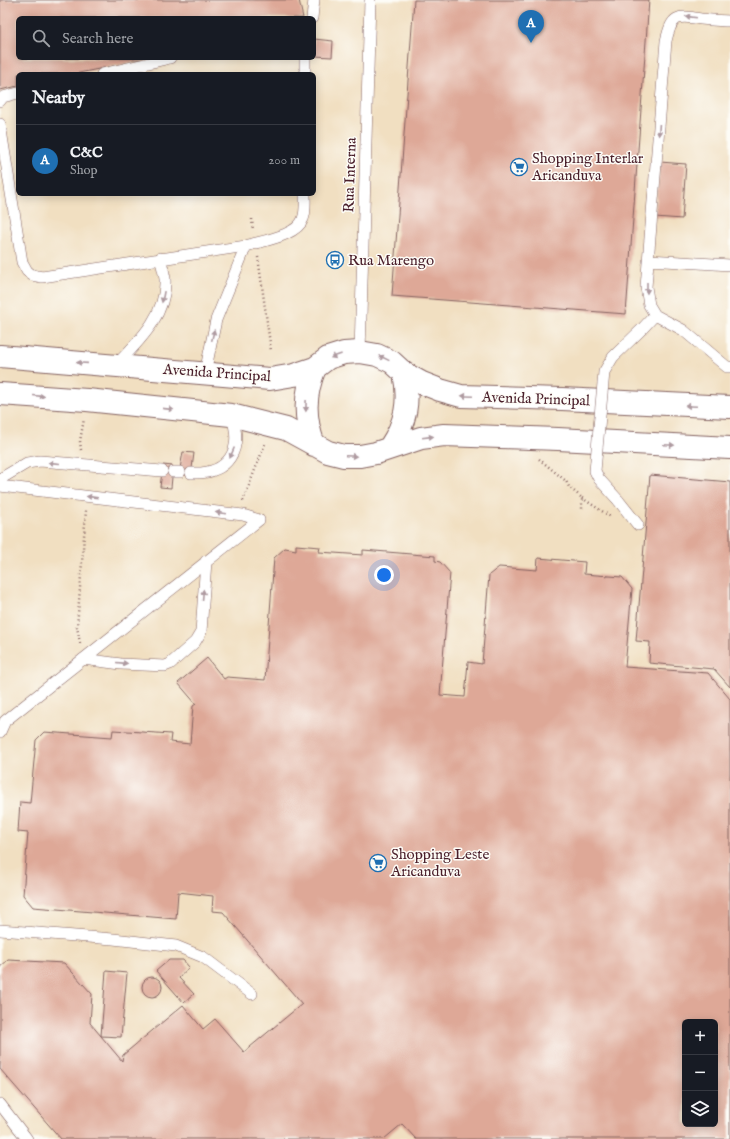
<!DOCTYPE html>
<meta charset="utf-8">
<style>
body{margin:0;font-family:"IM FELL English",serif;background:#20242c;color:#f1f3f6}
.controls{position:absolute;right:12px;bottom:12px;display:grid;overflow:hidden;border-radius:6px;box-shadow:0 2px 10px #0003}
.controls button{width:36px;height:36px;display:grid;place-items:center;padding:0;border:0;border-bottom:1px solid #363941;background:#171b24;color:#f1f3f6;font:20px sans-serif}
.you{position:absolute;left:384px;top:575px;width:14px;height:14px;margin:-10px;border:3px solid #fff;border-radius:50%;background:#1a73e8;box-shadow:0 0 0 6px #1a73e833}
.badge{display:grid;place-items:center;width:26px;height:26px;border-radius:50%;background:#1f6fb2;color:#fff;font-size:13px;font-weight:700}
.pin{position:absolute;translate:-50% -33px;filter:drop-shadow(0 1px 2px #0008)}
.pin::after{content:'';position:absolute;top:21px;width:14px;height:12px;background:inherit;clip-path:polygon(0 0,100% 0,50% 100%)}
.list{margin:0;padding:0;list-style:none}
h2{display:flex;justify-content:space-between;align-items:center;height:52px;margin:0;padding:0 16px;font-size:17px}
h2 small{font-size:13px;font-weight:400;color:#9ea1a6}
.list li{display:grid;grid-template-columns:26px 1fr auto;gap:12px;align-items:center;box-sizing:border-box;height:72px;padding:0 16px;border-top:1px solid #363941}
.list b{display:block;font-size:15px;white-space:nowrap}
.list p{margin:0;font-size:13px;white-space:nowrap;color:#9ea1a6}
.list em{font-size:13px;font-style:normal;color:#9ea1a6}
.icon{flex:none;width:22px;height:22px;fill:none;stroke:currentColor;stroke-width:2;stroke-linecap:round;stroke-linejoin:round}
.map{position:relative;flex:none;width:730px;height:1139px;overflow:hidden}
.search{position:absolute;background:#171b24;box-shadow:0 2px 10px #0003;left:16px;top:16px;width:300px;height:44px;display:flex;align-items:center;gap:10px;box-sizing:border-box;padding:0 14px;border-radius:6px;color:#9ea1a6;font-size:15px}
.panel{position:absolute;background:#171b24;box-shadow:0 2px 10px #0003;left:16px;top:72px;width:300px;height:124px;border-radius:6px}
.map>svg:first-child{display:block}
.building{fill:#dea897;fill-rule:evenodd}
.lines{fill:none;stroke-linecap:round;stroke-linejoin:round}
.service-casing{stroke:#846260;stroke-width:12}
.tertiary-casing{stroke:#846260;stroke-width:24}
.path{stroke:#846260;stroke-width:2.5;stroke-dasharray:1 3;stroke-linecap:butt}
.service{stroke:#fff;stroke-width:11}
.tertiary{stroke:#fff;stroke-width:22}
.service-bridge-casing{stroke:#846260;stroke-width:12;stroke-linecap:butt}
.service-bridge{stroke:#fff;stroke-width:11}
.oneway{fill:#ae9aa0}
.labels{text-anchor:middle;dominant-baseline:central;stroke-width:3;stroke-linejoin:round;paint-order:stroke}
.poi-label{font-size:15px;fill:#4a1f2b;stroke:#fdfcf7;text-anchor:start}
.street-label{font-size:15px;fill:#4a1f2b;stroke:#fdfcf7}
</style>
<div class="map">
<svg width="730" height="1139" viewBox="0 0 730 1139">
<rect width="100%" height="100%" fill="#fdfcf7"/>
<filter id="ink" filterUnits="userSpaceOnUse"><feTurbulence type="fractalNoise" baseFrequency=".025" numOctaves="2"/><feDisplacementMap in="SourceGraphic" scale="8" xChannelSelector="R" yChannelSelector="G"/><feConvolveMatrix kernelMatrix="1 2 1 2 8 2 1 2 1" color-interpolation-filters="sRGB"/></filter>
<filter id="wash" filterUnits="userSpaceOnUse"><feTurbulence type="fractalNoise" baseFrequency=".012" numOctaves="4" result="noise"/><feDisplacementMap in="SourceGraphic" scale="16" xChannelSelector="R" yChannelSelector="G"/><feGaussianBlur stdDeviation="0.9" result="paint"/><feColorMatrix in="noise" values="0 0 0 0 0 0 0 0 0 0 0 0 0 0 0 0 0 1.4 0 .05"/><feComposite in="paint" operator="in"/></filter>
<g filter="url(#wash)">
<rect width="100%" height="100%" fill="#f1dfc1"/>
<g id="blocks">
<path class="building" d="M0,0H299L303,18H18V58L148,59L74,74H18V86L0,90Z
M414,0H649L626,314L392,296Z
M314,39L333,41L332,57L314,56Z
M660,162L686,164L682,219L655,217Z
M183,452L194,453L191,476L179,474Z
M163,465L173,466L171,488L160,487Z
M650,475L730,482V687L714,669L649,663L650,642L636,641Z
M296,545L320,547L319,552L363,555V550L435,556V561L440,562L450,573L440,695L465,697L468,662L482,664L489,575L499,567L537,570L538,558L585,562L584,574L622,577L632,589L625,667L708,673L730,699V1139H416L402,1124L384,1139H61L0,1069V967L8,960L64,963L92,994L90,1023L122,1061L123,1055L183,1005L203,1029L215,1019L244,1052L302,1004L223,912L212,911L213,896L178,892L176,919L33,907L23,895L28,833L18,832L20,802L30,803L36,740L44,732L112,737L113,730L171,734L170,742L190,744L193,706L196,704L178,683L207,658L224,679L227,677L265,680L274,558L285,548L296,550ZM685,1022H715V1124H685Z
M169,960H183L189,967L179,978L194,994L184,1003L156,971Z
M106,971L127,973L121,1037L101,1036Z
M142 987a10 10 0 1 1 20 0a10 10 0 1 1-20 0Z"/>
</g>
</g>
<g filter="url(#ink)">
<use href="#blocks" fill-opacity="0" stroke="#846260" stroke-width="1"/>
<g class="lines">
<g class="service-casing">
<path id="service" d="M312,18L314,0
M730,21C720,21 711,20 701,19C677,15 672,15 666,41L646,287L649,305L655,315L683,330L727,367H730
M305,58V74
M102,74L170,58
M0,101L3,97L18,93
M0,124L22,262L27,271L32,275L42,277L246,246C261,241 297,236 303,219C306,212 305,202 305,194
M649,260L730,265
M642,329L655,315
M360,352L370,0
M116,365C139,341 167,315 165,279C164,272 162,265 160,258
M205,373L216,320L246,246
M173,472H180
M191,473C229,475 244,449 231,415
M0,479L27,463L40,461L162,471
M0,486L243,515L259,520
M618,500L638,525
M83,659L121,664L165,666L170,664L195,642L201,632L206,561
M0,732L5,721L259,520
M0,930L113,939L176,946L203,957L252,994
M0,1104L27,1139"/>
</g>
<g class="tertiary-casing">
<path id="tertiary" d="M0,356L270,379L294,375L315,368L328,358L344,353L360,352L377,355L392,362L404,373L422,383L440,390L461,396L562,399L730,407
M0,394L87,400L231,415L286,429L328,452L344,456H360L376,453L421,438L444,435L558,439L730,448
M314,445C304,418 304,395 315,368
M390,447C406,423 410,401 404,373"/>
</g>
<path class="path" d="M252,219L253,230
M258,257L271,351
M81,450L80,441L84,419
M539,459L566,481L569,487L582,498V510
M582,498L611,517
M243,501L265,444
M80,643L77,627L86,510"/>
<use href="#service" class="service"/>
<use href="#tertiary" class="tertiary"/>
<g class="service-bridge-casing">
<path id="service-bridge" d="M618,500L599,479L595,471L604,372L613,357L642,329"/>
</g>
<use href="#service-bridge" class="service-bridge"/>
</g>
<defs><path id="oneway-solid" d="M-6-.8H1V-3.2L6.5 0L1 3.2V.8H-6Z"/></defs>
<g class="oneway">
<use href="#oneway-solid" transform="translate(691 17) rotate(-173)"/>
<use href="#oneway-solid" transform="translate(659 130) rotate(94)"/>
<use href="#oneway-solid" transform="translate(647 288) rotate(90)"/>
<use href="#oneway-solid" transform="translate(163 297) rotate(101)"/>
<use href="#oneway-solid" transform="translate(213 335) rotate(-77)"/>
<use href="#oneway-solid" transform="translate(336 356) rotate(160)"/>
<use href="#oneway-solid" transform="translate(384 358) rotate(-154)"/>
<use href="#oneway-solid" transform="translate(82 363) rotate(-176)"/>
<use href="#oneway-solid" transform="translate(39 396) rotate(5)"/>
<use href="#oneway-solid" transform="translate(467 396) rotate(-177)"/>
<use href="#oneway-solid" transform="translate(306 406) rotate(91)"/>
<use href="#oneway-solid" transform="translate(691 406) rotate(-177)"/>
<use href="#oneway-solid" transform="translate(168 409) rotate(6)"/>
<use href="#oneway-solid" transform="translate(428 437) rotate(-7)"/>
<use href="#oneway-solid" transform="translate(669 445) rotate(3)"/>
<use href="#oneway-solid" transform="translate(232 453) rotate(113)"/>
<use href="#oneway-solid" transform="translate(351 456) rotate(2)"/>
<use href="#oneway-solid" transform="translate(54 463) rotate(-175)"/>
<use href="#oneway-solid" transform="translate(92 497) rotate(-173)"/>
<use href="#oneway-solid" transform="translate(221 513) rotate(-173)"/>
<use href="#oneway-solid" transform="translate(203 595) rotate(-86)"/>
<use href="#oneway-solid" transform="translate(122 663) rotate(5)"/>
</g>
</g>
<defs>
<g id="supermarket-ring" transform="scale(0.9)"><circle r="9.5" fill="#fdfcf7" stroke="#1f6fb2" stroke-width="1.5"/><path d="M-6-5.5h2.5l.6 2H6L4.5 2H-2.5L-4.4-4H-6ZM-1.5 3.2a1.3 1.3 0 1 0 .1 0ZM3 3.2a1.3 1.3 0 1 0 .1 0Z" fill="#1f6fb2"/></g>
<g id="bus-ring" transform="scale(0.9)"><circle r="9.5" fill="#fdfcf7" stroke="#1f6fb2" stroke-width="1.5"/><path d="M-5-6H5V4H4V6H2V4H-2V6H-4V4H-5ZM-3.5-4V0h7V-4ZM-3.5 1.2v1.5H-2V1.2ZM2 1.2v1.5H3.5V1.2Z" fill="#1f6fb2"/></g>
</defs>
<g fill-rule="evenodd">
<use href="#supermarket-ring" x="519" y="167"/>
<use href="#bus-ring" x="335" y="260"/>
<use href="#supermarket-ring" x="378" y="863"/>
</g>
<g class="labels">
<g class="poi-label">
<text x="532" y="158">Shopping Interlar<tspan x="532" dy="17">Aricanduva</tspan></text>
<text x="348" y="260">Rua Marengo</text>
<text x="391" y="854">Shopping Leste<tspan x="391" dy="17">Aricanduva</tspan></text>
</g>
<g class="street-label">
<text transform="translate(350 175) rotate(-88)">Rua Interna</text>
<text transform="translate(217 373) rotate(4)">Avenida Principal</text>
<text transform="translate(536 399) rotate(2)">Avenida Principal</text>
</g>
</g>
</svg>
<div class="controls">
<button>+</button>
<button>−</button>
<button><svg class="icon" aria-label="layers" viewBox="0 0 24 24"><path d="M12 4l9 5-9 5-9-5zM3 14l9 5 9-5"/></svg></button>
</div>
<div class="you"></div>
<div class="pin badge" style="left:531px;top:43px">A</div>
<div class="search"><svg class="icon" aria-label="search" viewBox="0 0 24 24"><circle cx="10" cy="10" r="6"/><path d="M15 15l6 6"/></svg>Search here</div>
<section class="panel">
<h2>Nearby<small></small></h2>
<ul class="list">
<li><span class="badge">A</span><div><b>C&amp;C</b><p>Shop</p></div><em>200 m</em></li>
</ul>
</section>
</div>
